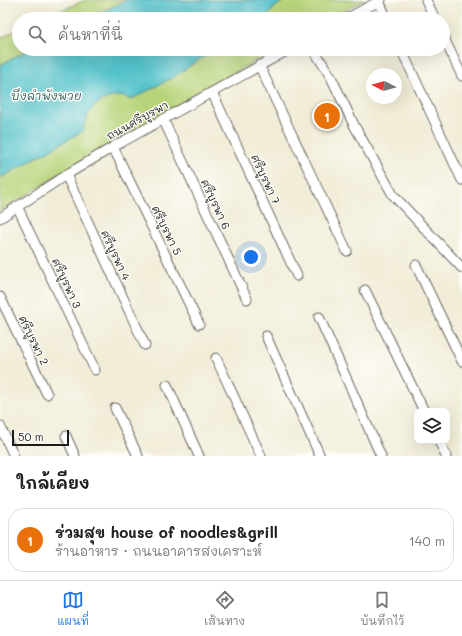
<!DOCTYPE html>
<html lang="th">
<meta charset="utf-8">
<style>
body{margin:0;font-family:Mali,"Playpen Sans Thai",sans-serif;background:#f2f2f2;color:#222}
.controls{position:absolute;right:12px;bottom:12px;display:grid;overflow:hidden;border-radius:8px;box-shadow:0 4px 16px #0002}
.controls button{width:36px;height:36px;display:grid;place-items:center;padding:0;border:0;border-bottom:1px solid #e0e0e0;background:#fff;color:#222;font:20px sans-serif}
.compass{position:absolute;left:366px;top:68px;width:36px;height:36px;border-radius:50%;background:#fff;box-shadow:0 4px 16px #0002;rotate:276deg}
.scale{position:absolute;left:12px;bottom:10px;width:57px;box-sizing:border-box;padding-left:4px;border:2px solid #1c1c1c;border-top:0;font-size:11px;line-height:14px;white-space:nowrap;color:#1c1c1c;-webkit-text-stroke:3px #fdfcf7;paint-order:stroke}
.you{position:absolute;left:251px;top:257px;width:14px;height:14px;margin:-10px;border:3px solid #fff;border-radius:50%;background:#1a73e8;box-shadow:0 0 0 6px #1a73e833}
.badge{display:grid;place-items:center;width:26px;height:26px;border-radius:50%;background:#1a73e8;color:#fff;font-size:13px;font-weight:700}
.pin{position:absolute;translate:-50% -50%;border:2px solid #fff;box-shadow:0 1px 4px #0006}
.list{margin:0;padding:0;list-style:none}
h2{display:flex;justify-content:space-between;align-items:center;height:52px;margin:0;padding:0 16px;font-size:17px}
h2 small{font-size:13px;font-weight:400;color:#767676}
.list li{display:grid;grid-template-columns:26px 1fr auto;gap:12px;align-items:center;box-sizing:border-box;height:64px;margin:0 8px 8px;padding:0 8px;border:1px solid #e0e0e0;border-radius:16px}
.list b{display:block;font-size:15px;white-space:nowrap}
.list p{margin:0;font-size:13px;white-space:nowrap;color:#767676}
.list em{font-size:13px;font-style:normal;color:#767676}
.icon{flex:none;width:22px;height:22px;fill:none;stroke:currentColor;stroke-width:2;stroke-linecap:round;stroke-linejoin:round}
.map{position:relative;flex:none;width:462px;height:456px;overflow:hidden}
.search{position:absolute;background:#fff;box-shadow:0 4px 16px #0002;left:12px;right:12px;top:12px;height:44px;display:flex;align-items:center;gap:10px;box-sizing:border-box;padding:0 14px;border-radius:22px;color:#767676;font-size:15px}
.sheet{height:124px;background:#fff}
nav{display:flex;justify-content:space-around;align-items:center;box-sizing:border-box;height:56px;border-top:1px solid #e0e0e0;background:#fff;font-size:11px;color:#767676}
nav a{display:grid;justify-items:center;gap:2px}
nav .on{color:#1a73e8}
.map>svg:first-child{display:block}
.green{fill:#b8d47a;stroke:#6a784b}
.water{fill:#54c2cb;stroke:#386f74}
.lines{fill:none;stroke-linecap:round;stroke-linejoin:round}
.minor-casing{stroke:#67655e;stroke-width:11}
.minor{stroke:#fff;stroke-width:9}
.labels{text-anchor:middle;dominant-baseline:central;stroke-width:3;stroke-linejoin:round;paint-order:stroke}
.street-label{font-size:11px;fill:#1c1c1c;stroke:#fdfcf7}
.water-label{font-size:12px;font-style:italic;fill:#325e62;stroke:#fdfcf7}
</style>
<div class="map">
<svg width="462" height="456" viewBox="0 0 462 456">
<rect width="100%" height="100%" fill="#fdfcf7"/>
<filter id="ink" filterUnits="userSpaceOnUse"><feTurbulence type="fractalNoise" baseFrequency=".025" numOctaves="2"/><feDisplacementMap in="SourceGraphic" scale="8" xChannelSelector="R" yChannelSelector="G"/><feConvolveMatrix kernelMatrix="1 2 1 2 8 2 1 2 1" color-interpolation-filters="sRGB"/></filter>
<filter id="wash" filterUnits="userSpaceOnUse"><feTurbulence type="fractalNoise" baseFrequency=".012" numOctaves="4" result="noise"/><feDisplacementMap in="SourceGraphic" scale="16" xChannelSelector="R" yChannelSelector="G"/><feGaussianBlur stdDeviation="0.9" result="paint"/><feColorMatrix in="noise" values="0 0 0 0 0 0 0 0 0 0 0 0 0 0 0 0 0 1.4 0 .05"/><feComposite in="paint" operator="in"/></filter>
<g filter="url(#wash)">
<rect width="100%" height="100%" fill="#f2edd8"/>
<path class="green" d="M85,0H365L328,19H42Z
M19,29V49H276L157,117L0,211V38Z"/>
<path class="water" d="M127,0H286L276,6L265,19H86Z
M29,49H220L197,61L172,78L130,100C120,91 98,100 91,110C87,116 84,123 83,131L4,176L0,177V65Z"/>
</g>
<g filter="url(#ink)">
<g class="lines">
<g class="minor-casing">
<path id="minor" d="M426,0L435,19
M379,1L387,19
M346,19L381,0
M443,36L462,76
M313,49L331,77L354,125L393,195L462,268
M401,49L462,180
M259,65L347,251
M212,92L297,276
M163,119L247,299
M113,147L199,324
M66,175L145,345
M17,206L95,370
M0,218L66,175L113,147L290,49
M416,265L462,361
M365,290L424,411
M0,297L47,394
M319,317L381,456
M266,336L320,456
M216,358L261,456
M167,385L199,456
M115,408L138,456
M0,426L14,456
M66,436L75,456
M439,441L446,456"/>
</g>
<use href="#minor" class="minor"/>
</g>
</g>
<g class="labels">
<g class="street-label">
<text transform="translate(137 120) rotate(-29)">ถนนศรีบูรพา</text>
<text transform="translate(266 179) rotate(65)">ศรีบูรพา 7</text>
<text transform="translate(216 204) rotate(65)">ศรีบูรพา 6</text>
<text transform="translate(167 230) rotate(64)">ศรีบูรพา 5</text>
<text transform="translate(116 255) rotate(65)">ศรีบูรพา 4</text>
<text transform="translate(67 283) rotate(65)">ศรีบูรพา 3</text>
<text transform="translate(34 340) rotate(64)">ศรีบูรพา 2</text>
</g>
<g class="water-label">
<text x="46" y="95">บึงลำพังพวย</text>
</g>
</g>
</svg>
<div class="controls">
<button><svg class="icon" aria-label="layers" viewBox="0 0 24 24"><path d="M12 4l9 5-9 5-9-5zM3 14l9 5 9-5"/></svg></button>
</div>
<svg class="compass" viewBox="-18 -18 36 36"><path d="M0-13l5 13h-10z" fill="#e53935"/><path d="M0 13l5-13h-10z" fill="#767676"/></svg>
<div class="scale">50 m</div>
<div class="you"></div>
<div class="pin badge" style="left:327px;top:116px;background:#e8710a">1</div>
<div class="search"><svg class="icon" aria-label="search" viewBox="0 0 24 24"><circle cx="10" cy="10" r="6"/><path d="M15 15l6 6"/></svg>ค้นหาที่นี่</div>
</div>
<section class="sheet">
<h2>ใกล้เคียง<small></small></h2>
<ul class="list">
<li><span class="badge" style="background:#e8710a">1</span><div><b>ร่วมสุข house of noodles&amp;grill</b><p>ร้านอาหาร · ถนนอาคารสงเคราะห์</p></div><em>140 m</em></li>
</ul>
</section>
<nav>
<a class="on"><svg class="icon" aria-label="map" viewBox="0 0 24 24"><path d="M3 6l6-2 6 2 6-2v14l-6 2-6-2-6 2zM9 4v14M15 6v14"/></svg>แผนที่</a>
<a><svg class="icon" aria-label="directions" viewBox="0 0 24 24"><path d="M12 3l9 9-9 9-9-9zM9 14v-3h6M13 9l2 2-2 2"/></svg>เส้นทาง</a>
<a><svg class="icon" aria-label="saved" viewBox="0 0 24 24"><path d="M7 4h10v16l-5-4-5 4z"/></svg>บันทึกไว้</a>
</nav>
